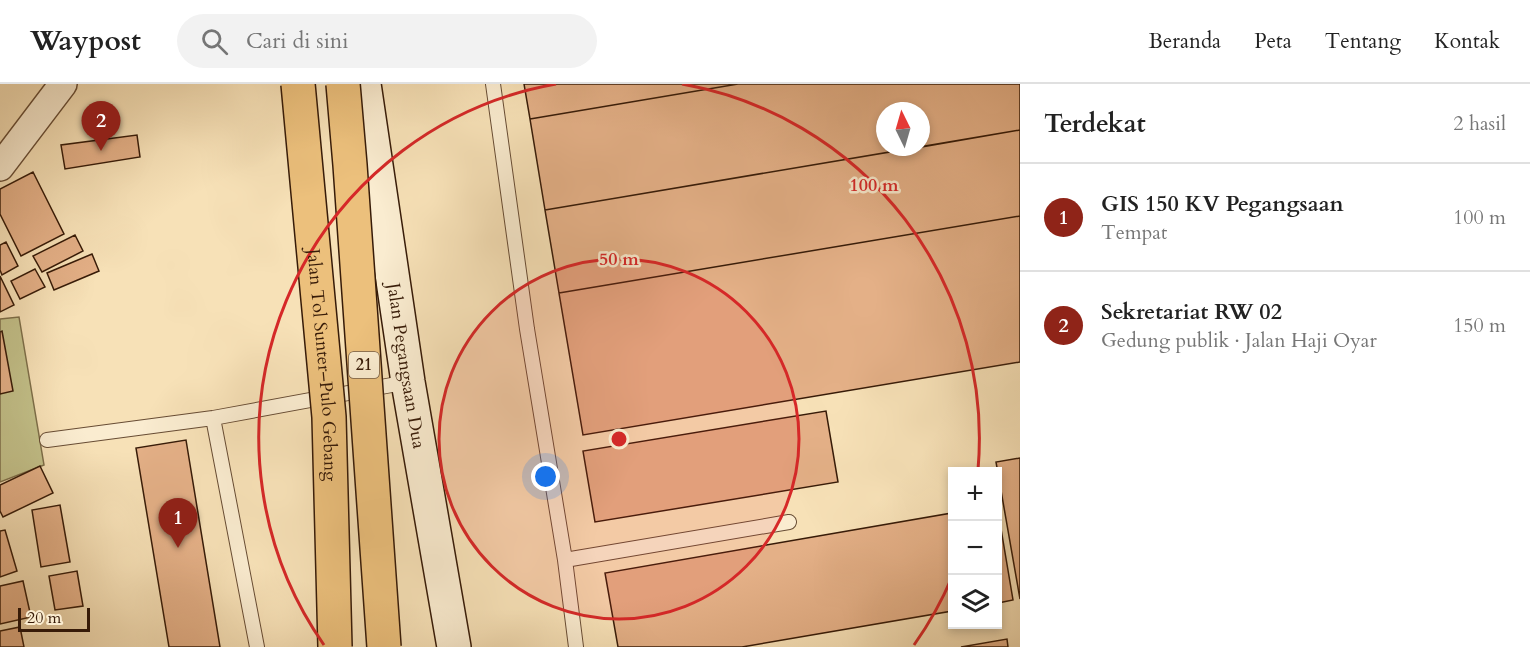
<!DOCTYPE html>
<html lang="id">
<meta charset="utf-8">
<style>
body{margin:0;font-family:Cardo,serif;background:#f2f2f2;color:#222}
.controls{position:absolute;right:18px;bottom:18px;display:grid;overflow:hidden;border-radius:0px;box-shadow:0 3px 9px #0003}
.controls button{width:54px;height:54px;display:grid;place-items:center;padding:0;border:0;border-bottom:2px solid #e0e0e0;background:#fff;color:#222;font:30px sans-serif}
.compass{position:absolute;left:876px;top:18px;width:54px;height:54px;border-radius:50%;background:#fff;box-shadow:0 3px 9px #0003;rotate:355deg}
.scale{position:absolute;left:18px;bottom:15px;width:72px;box-sizing:border-box;padding-left:6px;border:3px solid #371b08;border-top:0;font-size:16px;line-height:21px;white-space:nowrap;color:#371b08;-webkit-text-stroke:4px #faecd0;paint-order:stroke}
.you{position:absolute;left:546px;top:393px;width:21px;height:21px;margin:-15px;border:4px solid #fff;border-radius:50%;background:#1a73e8;box-shadow:0 0 0 9px #1a73e833}
.badge{display:grid;place-items:center;width:39px;height:39px;border-radius:50%;background:#8f2418;color:#fff;font-size:20px;font-weight:700}
.pin{position:absolute;translate:-50% -50px;filter:drop-shadow(0 2px 3px #0008)}
.pin::after{content:'';position:absolute;top:32px;width:21px;height:18px;background:inherit;clip-path:polygon(0 0,100% 0,50% 100%)}
.list{margin:0;padding:0;list-style:none}
h2{display:flex;justify-content:space-between;align-items:center;height:78px;margin:0;padding:0 24px;font-size:26px}
h2 small{font-size:20px;font-weight:400;color:#767676}
.list li{display:grid;grid-template-columns:39px 1fr auto;gap:18px;align-items:center;box-sizing:border-box;height:108px;padding:0 24px;border-top:2px solid #e0e0e0}
.list b{display:block;font-size:22px;white-space:nowrap}
.list p{margin:0;font-size:20px;white-space:nowrap;color:#767676}
.list em{font-size:20px;font-style:normal;color:#767676}
.icon{flex:none;width:33px;height:33px;fill:none;stroke:currentColor;stroke-width:2;stroke-linecap:round;stroke-linejoin:round}
.map{position:relative;flex:none;width:1020px;height:563px;overflow:hidden}
header{display:flex;align-items:center;gap:36px;box-sizing:border-box;height:84px;padding:0 30px;background:#fff;border-bottom:2px solid #e0e0e0}
header strong{font-size:28px}
nav{display:flex;gap:33px;margin-inline-start:auto;font-size:21px}
.search{width:420px;height:54px;background:#f2f2f2;display:flex;align-items:center;gap:15px;box-sizing:border-box;padding:0 21px;border-radius:33px;color:#767676;font-size:22px}
main{display:flex}
aside{flex:1;background:#fff}
.map>svg:first-child{display:block}
.green{fill:#c3c18a;stroke:#7d6e49;stroke-width:1.5}
.building{fill:#e4b087;stroke:#371b08;stroke-width:1.5}
.lines{fill:none;stroke-linecap:round;stroke-linejoin:round}
.service-casing{stroke:#674c34;stroke-width:16}
.minor-casing{stroke:#674c34;stroke-width:30}
.secondary-casing{stroke:#371b08;stroke-width:36}
.service{stroke:#faecd0;stroke-width:14}
.minor{stroke:#faecd0;stroke-width:27}
.secondary{stroke:#faecd0;stroke-width:33}
.motorway-bridge-casing{stroke:#371b08;stroke-width:36;stroke-linecap:butt}
.motorway-bridge{stroke:#ecc07c;stroke-width:33}
.ring{fill:none;stroke:#d62828;stroke-width:3}
.labels{text-anchor:middle;dominant-baseline:central;stroke-width:5;stroke-linejoin:round;paint-order:stroke}
.shield{fill:#faecd0;stroke:#725a44;stroke-width:1.5}
.shield-label{font-size:16px;font-weight:bold;fill:#371b08}
.street-label{font-size:18px;fill:#371b08;stroke:#faecd0}
.centre{fill:#d62828;stroke:#faecd0;stroke-width:3}
.ring-label{font-size:18px;text-anchor:middle;font-weight:bold;fill:#d62828;stroke:#faecd0;stroke-width:5;stroke-linejoin:round;paint-order:stroke}
</style>
<header>
<strong>Waypost</strong>
<div class="search"><svg class="icon" aria-label="search" viewBox="0 0 24 24"><circle cx="10" cy="10" r="6"/><path d="M15 15l6 6"/></svg>Cari di sini</div>
<nav><a>Beranda</a><a>Peta</a><a>Tentang</a><a>Kontak</a></nav>
</header>
<main>
<div class="map">
<svg width="1020" height="563" viewBox="0 0 1020 563">
<rect width="100%" height="100%" fill="#f7e1b7"/>
<filter id="stains"><feTurbulence type="fractalNoise" baseFrequency=".00333" numOctaves="4"/><feColorMatrix values="0 0 0 0 .2 0 0 0 0 .09 0 0 0 0 .02 0 0 0 .5 -.17"/></filter>
<radialGradient id="worn" r=".72"><stop offset=".6" stop-color="#630" stop-opacity="0"/><stop offset="1" stop-color="#630" stop-opacity=".3"/></radialGradient>
<path class="green" d="M19,233L44,381L0,398V235Z"/>
<path class="building" d="M524,0H738L530,35Z
M738,0H1020V46L921,63V27H885V63H920L545,126L530,35Z
M1020,46V132L559,209L545,126Z
M137,51L140,73L65,85L61,61Z
M33,88L64,150L21,172L0,130V105Z
M1020,132V278L583,351L559,209Z
M75,151L83,167L42,188L33,172Z
M6,158L18,182L2,191L0,186V161Z
M92,170L99,187L54,206L47,189Z
M35,185L45,203L20,215L11,197Z
M0,192L14,221L0,228Z
M2,247L13,307L0,310V248Z
M826,327L838,398L595,438L583,367Z
M186,356L220,563H169L136,364Z
M1020,374V515L996,378Z
M40,382L53,409L3,433L0,427V401Z
M60,421L70,478L41,483L32,426Z
M998,427L1013,516L998,519Z
M952,429V527L742,563H618L605,489Z
M5,446L17,487L0,493V447Z
M77,487L83,522L55,526L49,492Z
M23,497L31,533L0,540V502Z
M20,543L24,563H0V547Z
M1007,555L1008,563H961Z"/>
<g class="lines">
<g class="service-casing">
<path id="service" d="M493,0L527,245L565,476L576,563
M213,334L257,563
M47,356L213,334L408,298
M565,476L789,438"/>
</g>
<g class="minor-casing">
<path id="minor" d="M0,83L63,0"/>
</g>
<g class="secondary-casing">
<g id="secondary">
<path id="s1" d="M364,0L408,298L454,563"/>
</g>
</g>
<use href="#service" class="service"/>
<use href="#minor" class="minor"/>
<use href="#secondary" class="secondary"/>
<g class="motorway-bridge-casing">
<g id="motorway-bridge">
<path id="s2" d="M298,0L329,333L335,563"/>
<path d="M343,0L350,81L384,563"/>
</g>
</g>
<use href="#motorway-bridge" class="motorway-bridge"/>
</g>
<circle cx="619" cy="355" r="180" fill="#d62828" fill-opacity=".12"/>
<g class="ring">
<circle cx="619" cy="355" r="180"/>
<path d="M952 493A360 360 0 0 1 914 561M324 561A360 360 0 0 1 556 0M682 0A360 360 0 0 1 978 386"/>
</g>
<g class="labels">
<rect class="shield" x="349" y="268" width="30" height="26" rx="4.5"/>
<g class="shield-label">
<text x="364" y="281">21</text>
</g>
<g class="street-label">
<text stroke="none"><textPath href="#s2" startOffset="282">Jalan Tol Sunter–Pulo Gebang</textPath></text>
<text stroke="none"><textPath href="#s1" startOffset="285">Jalan Pegangsaan Dua</textPath></text>
</g>
</g>
<circle cx="619" cy="355" r="9" class="centre"/>
<g class="ring-label">
<text x="874" y="107">100 m</text>
<text x="619" y="181">50 m</text>
</g>
<rect width="100%" height="100%" filter="url(#stains)"/>
<rect width="100%" height="100%" fill="url(#worn)"/>
</svg>
<div class="controls">
<button>+</button>
<button>−</button>
<button><svg class="icon" aria-label="layers" viewBox="0 0 24 24"><path d="M12 4l9 5-9 5-9-5zM3 14l9 5 9-5"/></svg></button>
</div>
<svg class="compass" viewBox="-18 -18 36 36"><path d="M0-13l5 13h-10z" fill="#e53935"/><path d="M0 13l5-13h-10z" fill="#767676"/></svg>
<div class="scale">20 m</div>
<div class="you"></div>
<div class="pin badge" style="left:178px;top:464px">1</div>
<div class="pin badge" style="left:101px;top:67px">2</div>
</div>
<aside>
<h2>Terdekat<small>2 hasil</small></h2>
<ul class="list">
<li><span class="badge">1</span><div><b>GIS 150 KV Pegangsaan</b><p>Tempat</p></div><em>100 m</em></li>
<li><span class="badge">2</span><div><b>Sekretariat RW 02</b><p>Gedung publik · Jalan Haji Oyar</p></div><em>150 m</em></li>
</ul>
</aside>
</main>
